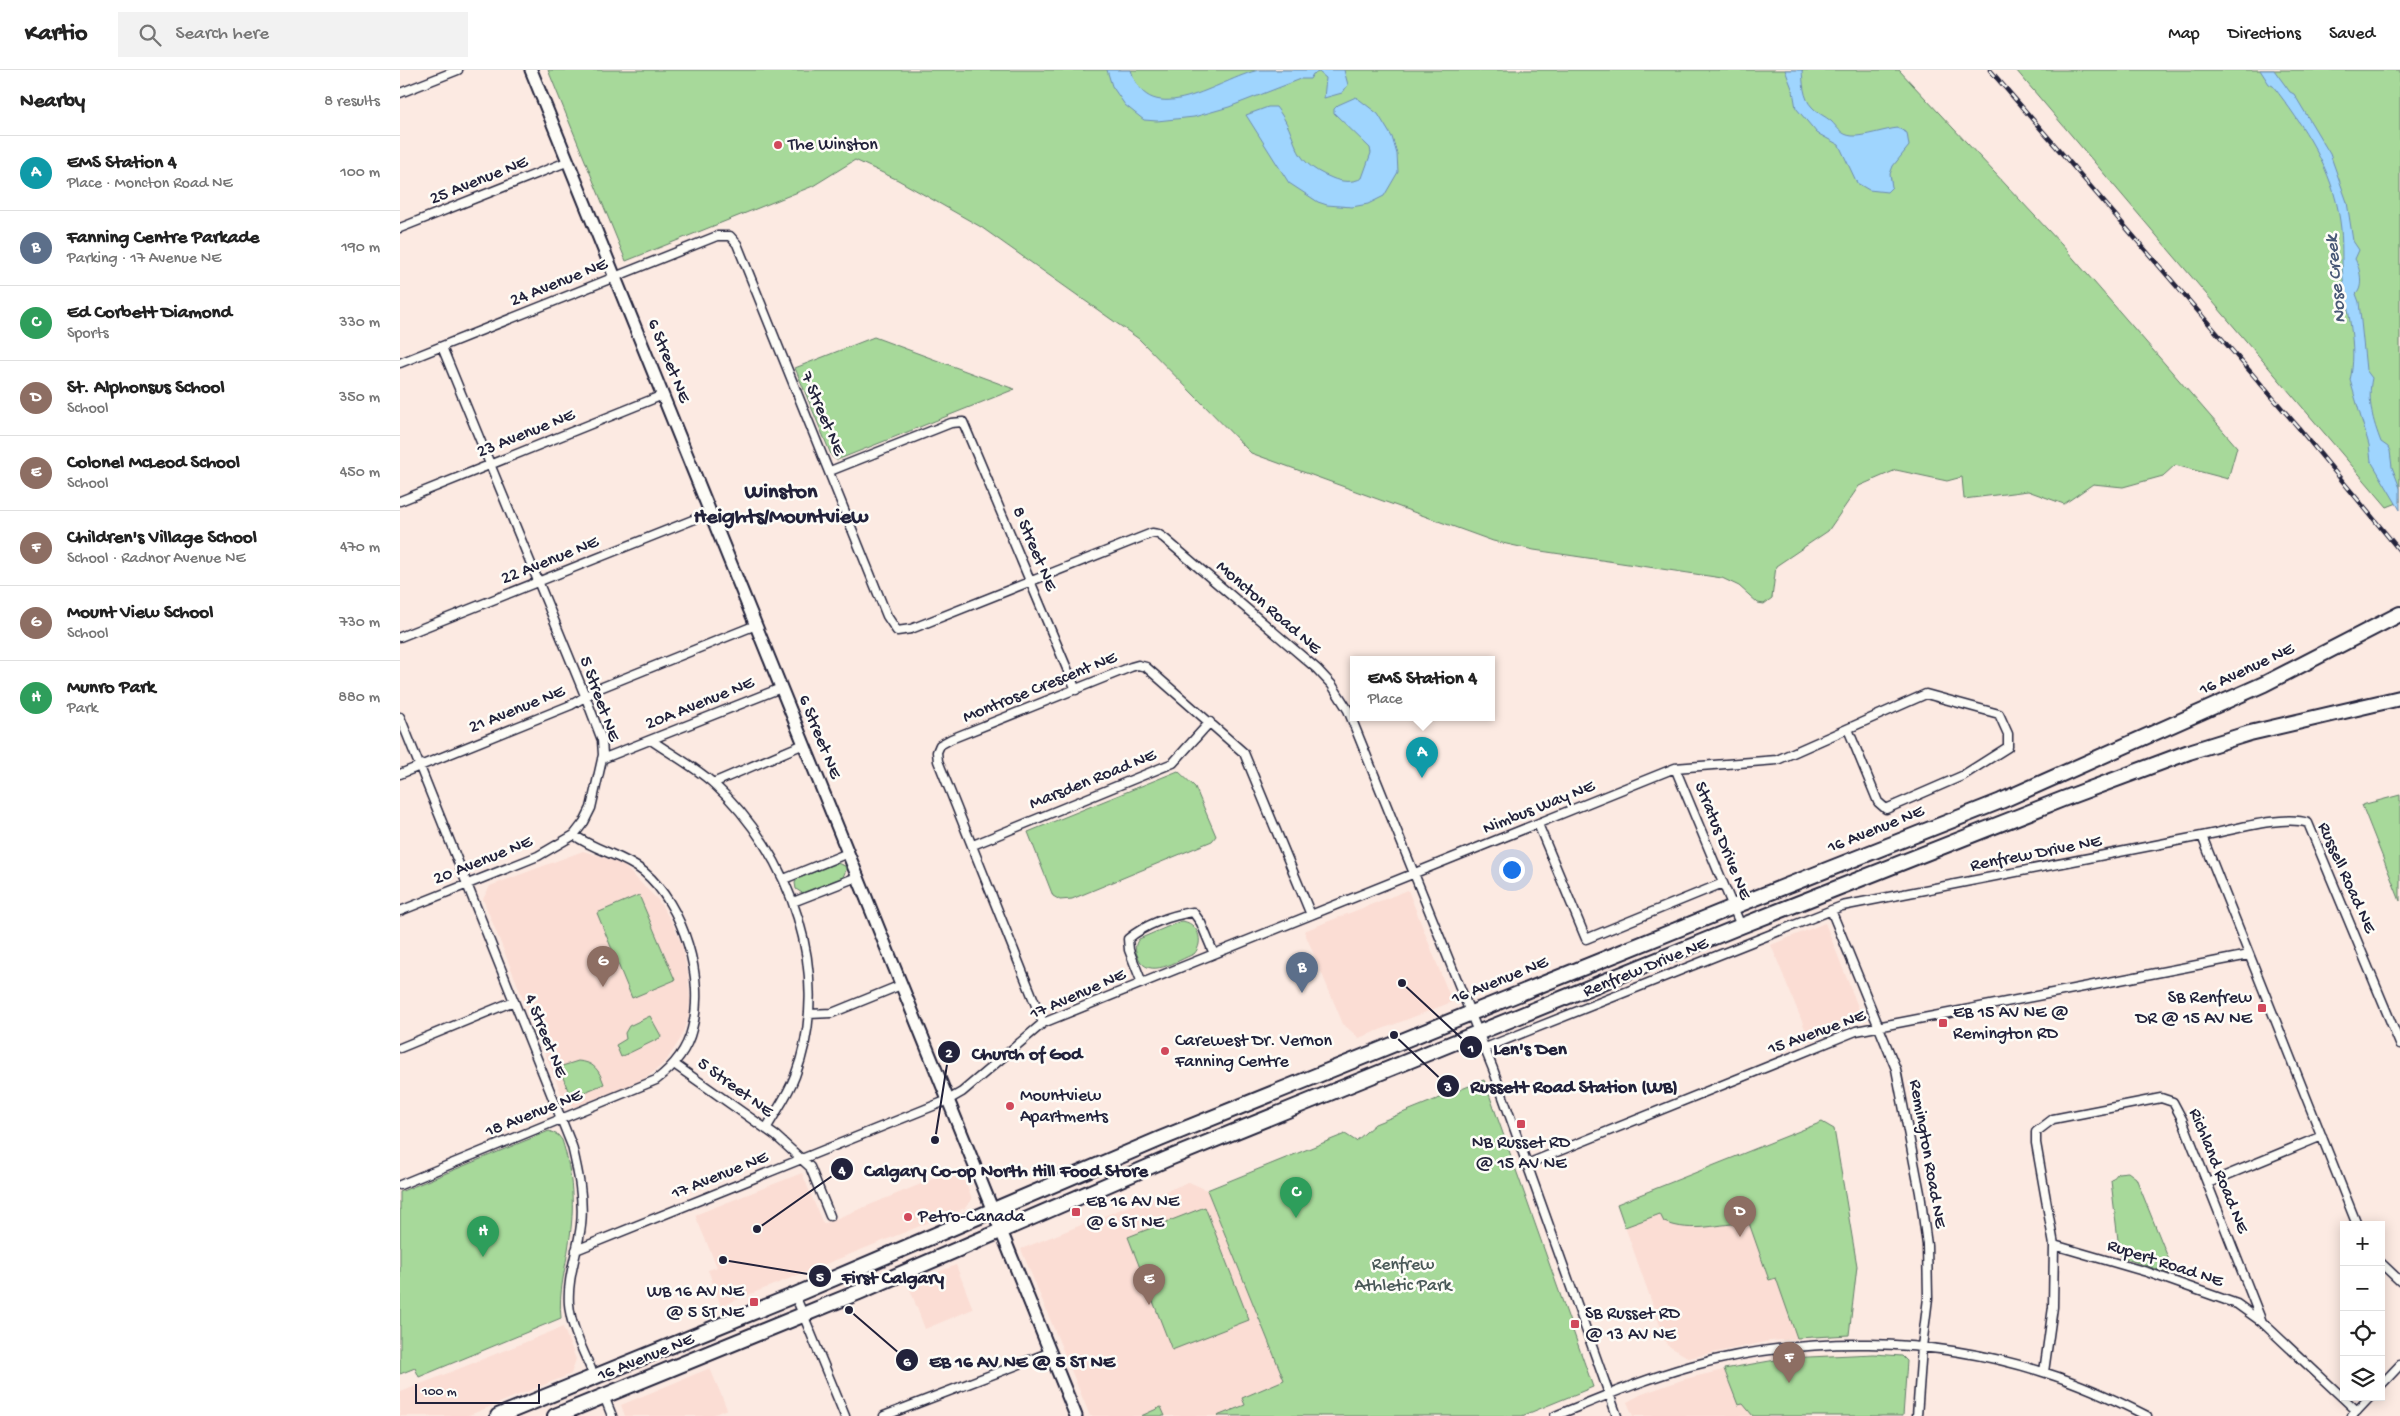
<!DOCTYPE html>
<meta charset="utf-8">
<style>
body{margin:0;font-family:"Gochi Hand",sans-serif;background:#f2f2f2;color:#222}
.controls{position:absolute;right:15px;bottom:15px;display:grid;overflow:hidden;border-radius:0px;box-shadow:0 2px 12px #0003}
.controls button{width:45px;height:45px;display:grid;place-items:center;padding:0;border:0;border-bottom:1px solid #e0e0e0;background:#fff;color:#222;font:25px sans-serif}
.scale{position:absolute;left:15px;bottom:12px;width:125px;box-sizing:border-box;padding-left:5px;border:2px solid #22223b;border-top:0;font-size:14px;line-height:18px;white-space:nowrap;color:#22223b;-webkit-text-stroke:4px #fdfcf7;paint-order:stroke}
.you{position:absolute;left:1111px;top:799px;width:18px;height:18px;margin:-12px;border:4px solid #fff;border-radius:50%;background:#1a73e8;box-shadow:0 0 0 8px #1a73e833}
.badge{display:grid;place-items:center;width:32px;height:32px;border-radius:50%;background:#db2777;color:#fff;font-size:16px;font-weight:700}
.pin{position:absolute;translate:-50% -41px;filter:drop-shadow(0 1px 2px #0008)}
.pin::after{content:'';position:absolute;top:26px;width:18px;height:15px;background:inherit;clip-path:polygon(0 0,100% 0,50% 100%)}
.popup{position:absolute;left:950px;top:586px;width:145px;height:65px;box-sizing:border-box;display:grid;place-content:center;border-radius:0px;background:#fff;filter:drop-shadow(0 1px 4px #0005);font-size:16px;white-space:nowrap;color:#767676}
.popup b{font-size:19px;color:#222}
.popup::after{content:'';position:absolute;left:50%;top:100%;margin-left:-10px;border:10px solid transparent;border-top-color:#fff}
.list{margin:0;padding:0;list-style:none}
h2{display:flex;justify-content:space-between;align-items:center;height:65px;margin:0;padding:0 20px;font-size:21px}
h2 small{font-size:16px;font-weight:400;color:#767676}
.list li{display:grid;grid-template-columns:32px 1fr auto;gap:15px;align-items:center;box-sizing:border-box;height:75px;padding:0 20px;border-top:1px solid #e0e0e0}
.list b{display:block;font-size:19px;white-space:nowrap}
.list p{margin:0;font-size:16px;white-space:nowrap;color:#767676}
.list em{font-size:16px;font-style:normal;color:#767676}
.icon{flex:none;width:28px;height:28px;fill:none;stroke:currentColor;stroke-width:2;stroke-linecap:round;stroke-linejoin:round}
.map{position:relative;flex:none;width:2000px;height:1346px;overflow:hidden}
header{display:flex;align-items:center;gap:30px;box-sizing:border-box;height:70px;padding:0 25px;background:#fff;border-bottom:1px solid #e0e0e0}
header strong{font-size:24px}
nav{display:flex;gap:28px;margin-inline-start:auto;font-size:18px}
.search{width:350px;height:45px;background:#f2f2f2;display:flex;align-items:center;gap:12px;box-sizing:border-box;padding:0 18px;border-radius:0px;color:#767676;font-size:19px}
main{display:flex}
aside{flex:1;background:#fff}
.map>svg:first-child{display:block}
.built{fill:#fbddd4}
.green{fill:#a7d99a;stroke:#647e6a}
.water{fill:#9fd5fe;stroke:#6d8db0}
.lines{fill:none;stroke-linecap:round;stroke-linejoin:round}
.street-casing{stroke:#22223b;stroke-width:11}
.secondary-casing{stroke:#22223b;stroke-width:15}
.highway-casing{stroke:#22223b;stroke-width:18}
.street{stroke:#fdfcf7;stroke-width:8}
.secondary{stroke:#fdfcf7;stroke-width:11}
.highway{stroke:#fdfcf7;stroke-width:14}
.rail-casing{stroke:#22223b;stroke-width:4.5}
.rail{stroke:#fdfcf7;stroke-width:2.5;stroke-dasharray:8;stroke-linecap:butt}
.poi-dot{fill:#d1495b;stroke:#fdfcf7;stroke-width:2}
.labels{text-anchor:middle;dominant-baseline:central;stroke-width:5;stroke-linejoin:round;paint-order:stroke}
.poi-label{font-size:18px;fill:#22223b;stroke:#fdfcf7;text-anchor:start}
.street-label{font-size:18px;fill:#22223b;stroke:#fdfcf7}
.park-label{font-size:18px;fill:#4a5958;stroke:#fdfcf7}
.water-label{font-size:19px;font-style:italic;fill:#485876;stroke:#fdfcf7}
.district-label{font-size:22px;font-weight:bold;fill:#22223b;stroke:#fdfcf7}
.leader{fill:none;stroke:#22223b;stroke-width:2}
.callout-dot{fill:#22223b;stroke:#fdfcf7;stroke-width:2}
.mark-label{font-size:15px;text-anchor:middle;font-weight:bold;fill:#fff}
.callout-label{font-size:19px;text-anchor:middle;font-weight:bold;fill:#22223b;stroke:#fdfcf7;stroke-width:5;stroke-linejoin:round;paint-order:stroke}
</style>
<header>
<strong>Kartio</strong>
<div class="search"><svg class="icon" aria-label="search" viewBox="0 0 24 24"><circle cx="10" cy="10" r="6"/><path d="M15 15l6 6"/></svg>Search here</div>
<nav><a>Map</a><a>Directions</a><a>Saved</a></nav>
</header>
<main>
<aside>
<h2>Nearby<small>8 results</small></h2>
<ul class="list">
<li><span class="badge" style="background:#0f9aa8">A</span><div><b>EMS Station 4</b><p>Place · Moncton Road NE</p></div><em>100 m</em></li>
<li><span class="badge" style="background:#5c6f8a">B</span><div><b>Fanning Centre Parkade</b><p>Parking · 17 Avenue NE</p></div><em>190 m</em></li>
<li><span class="badge" style="background:#2e9e5b">C</span><div><b>Ed Corbett Diamond</b><p>Sports</p></div><em>330 m</em></li>
<li><span class="badge" style="background:#8d6e63">D</span><div><b>St. Alphonsus School</b><p>School</p></div><em>350 m</em></li>
<li><span class="badge" style="background:#8d6e63">E</span><div><b>Colonel McLeod School</b><p>School</p></div><em>450 m</em></li>
<li><span class="badge" style="background:#8d6e63">F</span><div><b>Children's Village School</b><p>School · Radnor Avenue NE</p></div><em>470 m</em></li>
<li><span class="badge" style="background:#8d6e63">G</span><div><b>Mount View School</b><p>School</p></div><em>730 m</em></li>
<li><span class="badge" style="background:#2e9e5b">H</span><div><b>Munro Park</b><p>Park</p></div><em>880 m</em></li>
</ul>
</aside>
<div class="map">
<svg width="2000" height="1346" viewBox="0 0 2000 1346">
<rect width="100%" height="100%" fill="#fceae2"/>
<filter id="ink" filterUnits="userSpaceOnUse"><feTurbulence type="fractalNoise" baseFrequency=".02" numOctaves="2"/><feDisplacementMap in="SourceGraphic" scale="10" xChannelSelector="R" yChannelSelector="G"/><feConvolveMatrix kernelMatrix="1 2 1 2 8 2 1 2 1" color-interpolation-filters="sRGB"/></filter>
<g filter="url(#ink)">
<path class="built" d="M183,781L210,789L224,796L258,830L272,852L282,875L288,904L290,930L289,945L281,968L267,990L254,1002L244,1009L175,1037L164,1030L83,829L90,816Z
M1008,820L1052,932L959,968L943,954L904,861Z
M1425,853L1462,947L1459,951L1410,971L1371,875Z
M1422,1052L1434,1059L1457,1196L1449,1265L1370,1271L1289,1288L1267,1275L1217,1134Z
M560,1098L572,1129L565,1138L321,1236L308,1200L317,1197L295,1145L402,1103L423,1154Z
M789,1112L807,1120L884,1310L842,1328L845,1335L817,1346H690L621,1179Z
M556,1195L573,1239L525,1259L508,1214Z
M163,1257L176,1289L171,1304L67,1346H0V1320L1,1322Z
M1474,1284L1502,1286L1507,1291L1503,1346H1233L1227,1332L1242,1324L1285,1309L1348,1294L1423,1285Z
M310,1298L327,1339L310,1346H225L221,1335Z"/>
<path class="green" d="M148,0H1499L1661,174L1837,377L1828,409L1775,395L1763,406L1723,417L1693,414L1664,434L1628,421L1564,429L1562,407L1547,411L1496,400L1459,416L1428,461L1376,496L1372,528L1364,534L1358,533L1339,516L1322,508L1134,480L1093,471L851,383L739,269L581,157L498,110L455,90L413,116L226,191Z
M1616,0H2000V432L1987,437Z
M474,267L614,319H615L437,390L432,387L395,298Z
M778,701L795,717L816,766L812,771L672,829L660,830L653,826L628,762Z
M2000,725V831L1962,735Z
M437,793L445,796L446,800L443,807L402,823L396,819L395,813L397,809Z
M239,825L275,910L232,928L197,843Z
M781,851C798,852 805,872 794,884C778,890 748,911 738,887C735,880 734,875 739,869Z
M250,946L261,966L260,968L221,987L216,975L226,969L225,963L229,956Z
M178,991C194,992 199,1000 204,1014L175,1026L169,1023L159,997Z
M1084,1010L1193,1317L1122,1346H817L845,1335L842,1328L884,1310L807,1120L945,1064L956,1071L975,1054Z
M1422,1052L1434,1059L1457,1196L1449,1265L1397,1268L1376,1208L1369,1210L1349,1153C1318,1153 1294,1164 1264,1152L1260,1144L1225,1157L1217,1134Z
M149,1061L158,1065L162,1070C173,1104 175,1137 169,1173C166,1198 158,1222 161,1248L19,1307L15,1298L0,1304V1122Z
M1728,1102L1736,1108L1775,1205L1720,1187L1711,1111L1718,1103Z
M805,1137L849,1250L772,1280L728,1167Z
M1474,1284L1502,1286L1507,1291L1503,1346H1353L1343,1334L1338,1335L1324,1299L1387,1288Z
M761,1337L765,1346H741Z"/>
<path class="water" d="M707,0H731C749,64 820,8 859,0C868,0 878,0 886,0C906,0 925,0 944,0L948,15L942,23L924,28L926,8L919,2L913,4L910,9H901L829,37L794,47L757,51L744,50L725,35L712,16Z
M1385,0H1402C1403,12 1403,28 1412,37C1417,43 1425,46 1431,51C1438,58 1441,65 1452,66C1463,67 1486,59 1498,58L1507,63L1509,76L1493,96L1490,104L1492,117L1487,122L1469,120L1457,113L1439,75L1417,63L1396,38L1393,21Z
M1860,0H1874L1890,22L1894,24L1930,84L1947,132L1953,171L1959,180L1955,189C1960,198 1964,217 1956,224L1959,232L1966,300L1972,308C1967,331 1973,351 1981,372L1988,377L1990,381L1992,397L2000,418V440L1971,391L1969,375L1950,310C1958,278 1947,239 1943,208C1941,189 1943,170 1940,151C1933,100 1904,56 1873,16L1869,14Z
M956,27L978,44L992,67L997,84L998,102L984,126L968,134L952,137L927,135L918,132L889,113L846,45L868,37H876C901,68 887,90 932,108C941,112 953,113 962,108L971,83L970,78L934,43V39L938,35Z"/>
<g class="lines">
<g class="street-casing">
<path id="street" d="M0,23L58,0
M0,158L169,91
M0,293L317,166H330L337,174L487,546L497,561L511,559L752,463L758,464L764,468L917,599L932,615L948,640L1093,999L1217,1346
M430,401L551,353L563,352L676,620
M0,431L263,325
M0,567L310,443
M0,647L172,1076C178,1101 184,1129 181,1155C178,1182 167,1207 169,1234C171,1259 185,1284 194,1306
M251,670C271,684 295,697 313,713C391,784 434,904 395,1006C388,1025 376,1041 366,1059
M202,689L381,618
M1275,698L1341,856
M0,704L171,635L200,618L356,555
M313,713L404,674
M1138,754L1186,869L1323,813
M1802,766C1829,761 1884,744 1908,753L2000,974
M573,775L773,693L810,652
M384,809L448,783
M393,832L457,807
M1431,840L1496,999L1520,1123L1527,1175L1528,1228L1522,1277L1517,1346
M0,841L138,786L174,765L184,752L191,738L203,685L202,670L186,628L42,277
M742,913L729,880L728,869C744,855 771,845 793,842L801,853L814,884
M409,944L432,943L501,915
M643,953L538,691L537,682L540,675L551,669L731,597L738,595L746,597L844,683L911,845
M0,978L114,931
M1085,978L1442,836L1802,766L1957,1155
M274,994L376,1066L410,1097L430,1146
M1127,1094L1456,961L1849,885
M1808,1113L1922,1066
M0,1115L256,1010C273,997 287,980 292,959C306,909 283,835 244,802C223,785 196,781 174,765
M1654,1175L1747,1202L1837,1234L1862,1252
M176,1180L548,1030L562,1022L643,953L1275,698L1377,690L1526,624L1599,644L1608,664V677L1562,706L1486,739L1478,732L1448,659
M1981,1193L2000,1211
M395,1225L445,1346
M1644,1302L1653,1237L1654,1175L1636,1073V1062L1653,1049L1761,1028L1773,1032L1782,1049L1862,1252L1957,1341
M1981,1315L2000,1295
M204,1326L212,1346
M484,1346L651,1282
M1155,1346C1200,1328 1244,1309 1291,1296C1405,1265 1533,1266 1646,1303C1681,1314 1714,1329 1747,1346
M1952,1346L1970,1327"/>
</g>
<g class="secondary-casing">
<path id="secondary" d="M131,0L676,1346"/>
</g>
<g class="highway-casing">
<path id="highway" d="M98,1346L395,1225L760,1069L1333,837L1601,731L1864,614L2000,544
M155,1346L459,1222L767,1089L1341,856L1663,729L1789,682L1850,663L2000,628"/>
</g>
<use href="#street" class="street"/>
<use href="#secondary" class="secondary"/>
<use href="#highway" class="highway"/>
<g class="rail-casing">
<path id="rail" d="M1590,0L1898,357L2000,481"/>
</g>
<use href="#rail" class="rail"/>
</g>
</g>
<g class="poi-dot">
<circle cx="378" cy="75" r="5"/>
<rect x="1857" y="933" width="10" height="10" rx="2.5"/>
<rect x="1538" y="948" width="10" height="10" rx="2.5"/>
<circle cx="765" cy="981" r="5"/>
<circle cx="610" cy="1036" r="5"/>
<rect x="1116" y="1049" width="10" height="10" rx="2.5"/>
<rect x="671" y="1137" width="10" height="10" rx="2.5"/>
<circle cx="508" cy="1147" r="5"/>
<rect x="349" y="1227" width="10" height="10" rx="2.5"/>
<rect x="1170" y="1249" width="10" height="10" rx="2.5"/>
</g>
<g class="labels">
<g class="poi-label">
<text x="388" y="75">The Winston</text>
<text x="1852" y="928" text-anchor="end">SB Renfrew<tspan x="1852" dy="21">DR @ 15 AV NE</tspan></text>
<text x="1553" y="943">EB 15 AV NE @<tspan x="1553" dy="21">Remington RD</tspan></text>
<text x="775" y="971">Carewest Dr. Vernon<tspan x="775" dy="21">Fanning Centre</tspan></text>
<text x="620" y="1026">Mountview<tspan x="620" dy="21">Apartments</tspan></text>
<text x="1121" y="1073" text-anchor="middle">NB Russet RD<tspan x="1121" dy="21">@ 15 AV NE</tspan></text>
<text x="686" y="1132">EB 16 AV NE<tspan x="686" dy="21">@ 6 ST NE</tspan></text>
<text x="518" y="1147">Petro-Canada</text>
<text x="344" y="1222" text-anchor="end">WB 16 AV NE<tspan x="344" dy="21">@ 5 ST NE</tspan></text>
<text x="1185" y="1244">SB Russet RD<tspan x="1185" dy="21">@ 13 AV NE</tspan></text>
</g>
<g class="street-label">
<text transform="translate(79 111) rotate(-22)">25 Avenue NE</text>
<text transform="translate(159 213) rotate(-22)">24 Avenue NE</text>
<text transform="translate(268 291) rotate(68)">6 Street NE</text>
<text transform="translate(422 344) rotate(67)">7 Street NE</text>
<text transform="translate(126 364) rotate(-22)">23 Avenue NE</text>
<text transform="translate(634 479) rotate(67)">8 Street NE</text>
<text transform="translate(150 491) rotate(-22)">22 Avenue NE</text>
<text transform="translate(868 538) rotate(41)">Moncton Road NE</text>
<text transform="translate(1847 600) rotate(-25)">16 Avenue NE</text>
<text transform="translate(640 618) rotate(-22)">Montrose Crescent NE</text>
<text transform="translate(199 629) rotate(70)">5 Street NE</text>
<text transform="translate(300 634) rotate(-22)">20A Avenue NE</text>
<text transform="translate(117 640) rotate(-22)">21 Avenue NE</text>
<text transform="translate(419 667) rotate(68)">6 Street NE</text>
<text transform="translate(693 710) rotate(-22)">Marsden Road NE</text>
<text transform="translate(1139 738) rotate(-22)">Nimbus Way NE</text>
<text transform="translate(1476 760) rotate(-22)">16 Avenue NE</text>
<text transform="translate(1322 771) rotate(68)">Stratus Drive NE</text>
<text transform="translate(1636 784) rotate(-11)">Renfrew Drive NE</text>
<text transform="translate(83 791) rotate(-22)">20 Avenue NE</text>
<text transform="translate(1946 808) rotate(66)">Russell Road NE</text>
<text transform="translate(1246 898) rotate(-22)">Renfrew Drive NE</text>
<text transform="translate(1100 911) rotate(-22)">16 Avenue NE</text>
<text transform="translate(678 925) rotate(-24)">17 Avenue NE</text>
<text transform="translate(1417 963) rotate(-20)">15 Avenue NE</text>
<text transform="translate(145 966) rotate(68)">4 Street NE</text>
<text transform="translate(335 1018) rotate(36)">5 Street NE</text>
<text transform="translate(134 1044) rotate(-22)">18 Avenue NE</text>
<text transform="translate(1527 1084) rotate(80)">Remington Road NE</text>
<text transform="translate(1818 1101) rotate(68)">Richland Road NE</text>
<text transform="translate(320 1106) rotate(-22)">17 Avenue NE</text>
<text transform="translate(1765 1194) rotate(18)">Rupert Road NE</text>
<text transform="translate(246 1288) rotate(-22)">16 Avenue NE</text>
</g>
<g class="park-label">
<text x="1003" y="1195">Renfrew<tspan x="1003" dy="21">Athletic Park</tspan></text>
</g>
<g class="water-label">
<text transform="translate(1937 209) rotate(-96)">Nose Creek</text>
</g>
<g class="district-label">
<text x="381" y="423">Winston<tspan x="381" dy="25">Heights/Mountview</tspan></text>
</g>
</g>
<path class="leader" d="M1002 913L1071 977M535 1070L549 982M994 965L1048 1016M357 1159L442 1099M323 1190L420 1206M449 1240L507 1290"/>
<g class="callout-dot">
<circle cx="1002" cy="913" r="5"/>
<circle cx="535" cy="1070" r="5"/>
<circle cx="994" cy="965" r="5"/>
<circle cx="357" cy="1159" r="5"/>
<circle cx="323" cy="1190" r="5"/>
<circle cx="449" cy="1240" r="5"/>
<circle cx="1071" cy="977" r="12"/>
<circle cx="549" cy="982" r="12"/>
<circle cx="1048" cy="1016" r="12"/>
<circle cx="442" cy="1099" r="12"/>
<circle cx="420" cy="1206" r="12"/>
<circle cx="507" cy="1290" r="12"/>
</g>
<g class="mark-label">
<text x="1071" y="982">1</text>
<text x="549" y="987">2</text>
<text x="1048" y="1021">3</text>
<text x="442" y="1104">4</text>
<text x="420" y="1211">5</text>
<text x="507" y="1296">6</text>
</g>
<g class="callout-label">
<text x="1130" y="984">Len's Den</text>
<text x="627" y="989">Church of God</text>
<text x="1174" y="1022">Russett Road Station (WB)</text>
<text x="606" y="1106">Calgary Co-op North Hill Food Store</text>
<text x="493" y="1213">First Calgary</text>
<text x="622" y="1297">EB 16 AV NE @ 5 ST NE</text>
</g>
</svg>
<div class="controls">
<button>+</button>
<button>−</button>
<button><svg class="icon" aria-label="locate" viewBox="0 0 24 24"><circle cx="12" cy="12" r="6"/><path d="M12 2v4M12 18v4M2 12h4M18 12h4"/></svg></button>
<button><svg class="icon" aria-label="layers" viewBox="0 0 24 24"><path d="M12 4l9 5-9 5-9-5zM3 14l9 5 9-5"/></svg></button>
</div>
<div class="scale">100 m</div>
<div class="you"></div>
<div class="pin badge" style="left:1022px;top:708px;background:#0f9aa8">A</div>
<div class="popup"><b>EMS Station 4</b>Place</div>
<div class="pin badge" style="left:902px;top:923px;background:#5c6f8a">B</div>
<div class="pin badge" style="left:896px;top:1148px;background:#2e9e5b">C</div>
<div class="pin badge" style="left:1340px;top:1167px;background:#8d6e63">D</div>
<div class="pin badge" style="left:749px;top:1235px;background:#8d6e63">E</div>
<div class="pin badge" style="left:1389px;top:1313px;background:#8d6e63">F</div>
<div class="pin badge" style="left:203px;top:917px;background:#8d6e63">G</div>
<div class="pin badge" style="left:83px;top:1187px;background:#2e9e5b">H</div>
</div>
</main>
